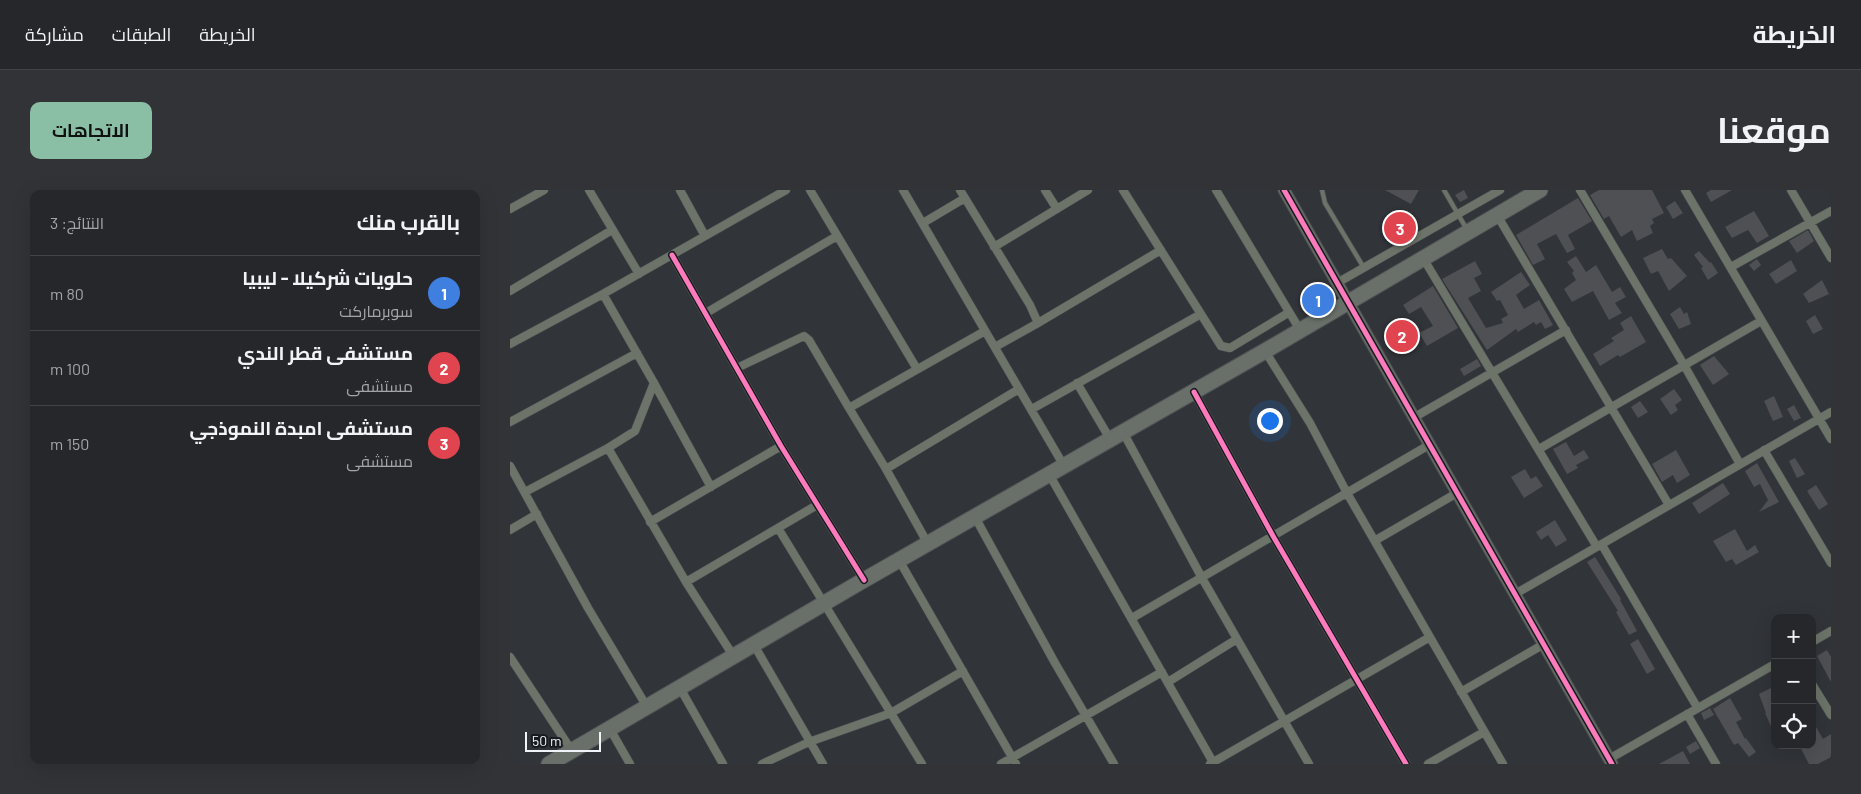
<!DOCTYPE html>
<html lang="ar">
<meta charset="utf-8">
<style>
body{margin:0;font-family:Barlow,Cairo,sans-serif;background:#313336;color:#f1f3f6;direction:rtl}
.controls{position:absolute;right:15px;bottom:15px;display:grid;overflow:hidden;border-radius:10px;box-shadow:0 5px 20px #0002}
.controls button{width:45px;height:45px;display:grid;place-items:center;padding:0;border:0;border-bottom:1px solid #424447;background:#25272a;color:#f1f3f6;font:25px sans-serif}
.scale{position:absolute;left:15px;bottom:12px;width:76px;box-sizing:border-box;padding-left:5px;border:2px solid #f0f3f8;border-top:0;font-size:14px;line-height:18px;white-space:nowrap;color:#f0f3f8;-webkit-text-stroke:4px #181b1e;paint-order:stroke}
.you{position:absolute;left:759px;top:230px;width:18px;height:18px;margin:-12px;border:4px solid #fff;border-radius:50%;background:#1a73e8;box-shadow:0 0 0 8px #1a73e833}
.badge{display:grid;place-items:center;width:32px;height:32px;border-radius:50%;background:#8abfa5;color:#fff;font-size:16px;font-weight:700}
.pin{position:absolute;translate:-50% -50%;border:2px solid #fff;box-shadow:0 1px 5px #0006}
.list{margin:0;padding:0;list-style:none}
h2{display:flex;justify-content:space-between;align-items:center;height:65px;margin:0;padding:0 20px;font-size:21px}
h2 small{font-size:16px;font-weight:400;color:#a3a5a8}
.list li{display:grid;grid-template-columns:32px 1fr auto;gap:15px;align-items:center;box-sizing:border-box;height:75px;padding:0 20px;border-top:1px solid #424447}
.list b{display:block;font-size:19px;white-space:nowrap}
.list p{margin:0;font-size:16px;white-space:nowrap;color:#a3a5a8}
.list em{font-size:16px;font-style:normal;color:#a3a5a8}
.icon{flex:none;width:28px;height:28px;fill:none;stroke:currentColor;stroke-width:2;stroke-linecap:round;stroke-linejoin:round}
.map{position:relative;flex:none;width:1321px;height:574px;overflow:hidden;direction:ltr;border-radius:10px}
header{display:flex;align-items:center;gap:30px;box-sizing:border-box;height:70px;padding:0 25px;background:#25272a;border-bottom:1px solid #424447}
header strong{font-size:24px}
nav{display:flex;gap:28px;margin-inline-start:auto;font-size:18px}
.intro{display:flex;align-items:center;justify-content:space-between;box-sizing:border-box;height:120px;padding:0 30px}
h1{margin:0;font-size:35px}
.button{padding:12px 22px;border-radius:10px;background:#8abfa5;color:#111;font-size:18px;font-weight:700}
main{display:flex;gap:30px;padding:0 30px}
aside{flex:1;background:#25272a;border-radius:10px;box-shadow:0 5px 20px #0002}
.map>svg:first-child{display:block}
.building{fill:#4e5054}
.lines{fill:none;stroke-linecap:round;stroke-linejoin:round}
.lane-casing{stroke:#505356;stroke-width:5.5}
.street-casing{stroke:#505356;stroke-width:9}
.secondary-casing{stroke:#505356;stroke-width:13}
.highway-casing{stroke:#505356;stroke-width:17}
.lane{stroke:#6c7368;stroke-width:4}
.street{stroke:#6c7368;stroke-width:8}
.secondary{stroke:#646b63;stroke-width:11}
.highway{stroke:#69706a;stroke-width:15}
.cycleway-casing{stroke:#181b1e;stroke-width:8}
.cycleway{stroke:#fd7abc;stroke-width:5}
</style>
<header>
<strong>الخريطة</strong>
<nav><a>الخريطة</a><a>الطبقات</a><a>مشاركة</a></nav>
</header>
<div class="intro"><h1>موقعنا</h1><a class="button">الاتجاهات</a></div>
<main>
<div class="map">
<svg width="1321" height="574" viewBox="0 0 1321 574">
<rect width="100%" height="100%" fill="#313438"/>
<path class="building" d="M875,0H909L901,14Z
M954,0L958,8L950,12L945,5Z
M1089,0H1142L1154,23L1142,29L1144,33L1140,36L1143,43L1127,51L1122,40L1111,47L1099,26L1094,29L1080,5Z
M1201,0H1222L1201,12L1196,3Z
M1068,8L1082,31L1058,45L1065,59L1057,63L1046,44L1027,54L1035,69L1023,75L1006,45Z
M1165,11L1173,23L1163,29L1156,17Z
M1244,21L1259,46L1247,53L1238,40L1222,48L1215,37Z
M1298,40L1304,51L1287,63L1279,51Z
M1152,59L1158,69L1161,68L1177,86L1159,101L1148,81L1141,84L1133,68Z
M1189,61L1200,73L1201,72L1208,83L1198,90L1191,78L1193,77L1184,65Z
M1066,66L1076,82L1086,75L1102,102L1110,97L1116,107L1105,113L1112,123L1099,130L1083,101L1062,112L1054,99L1066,90L1062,83L1064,81L1057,72Z
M1247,69L1251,75L1244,81L1239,75Z
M1281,70L1287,81L1266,94L1259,84Z
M965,71L972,84L964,88L971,101L958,108L976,138L993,133L991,129L998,125L990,110L987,111L981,102L1011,82L1020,95L1006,105L1014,119L1029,110L1043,135L1035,139L1031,132L1026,135L1024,132L1008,142L1006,139L977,160L932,89Z
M1312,90L1319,104L1299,113L1293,104Z
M923,96L948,138L917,156L909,143L923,136L911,117L899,124L893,115Z
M1170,117L1174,124L1177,122L1181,134L1169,139L1160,124Z
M1305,125L1313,139L1303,144L1296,131Z
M1121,126L1136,152L1110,167L1108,165L1090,176L1083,164L1104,151L1101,148L1114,140L1110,133Z
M1204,166L1219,184L1203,195L1190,175Z
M967,169L971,176L954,186L950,179Z
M1164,199L1172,210L1165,215L1168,220L1161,225L1150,209Z
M1264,206L1273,227L1263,231L1254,211Z
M1130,211L1138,222L1128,228L1121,217Z
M1284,215L1291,228L1284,231L1277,219Z
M1056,252L1064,266L1074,260L1079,268L1066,275L1068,278L1057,284L1043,259Z
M1166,260L1180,285L1167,293L1163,285L1152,292L1142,274Z
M1285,268L1295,284L1287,288L1279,271Z
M1247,273L1269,312L1249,322L1258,310L1250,294L1244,297L1235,281Z
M1015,279L1021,289L1026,286L1033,296L1014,308L1001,287Z
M1213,293L1220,304L1189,324L1182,313Z
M1306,295L1318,314L1309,320L1297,301Z
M1045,330L1057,350L1046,357L1038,345L1031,350L1026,342Z
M1225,339L1237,361L1245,355L1249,362L1226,375L1222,369L1216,372L1203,351Z
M1085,367L1111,409L1110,410L1127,441L1119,445L1106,422L1108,421L1077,372Z
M1128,449L1145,479L1137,484L1120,454Z
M1317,460L1321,467V492L1307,466Z
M1265,496V543H1264L1255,523H1256L1249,504Z
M1220,508L1232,529L1226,532L1235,549L1236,548L1246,562L1239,567L1228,553L1224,555L1203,519Z
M1200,518L1204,525L1194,530L1191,523Z
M1302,530L1313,549L1321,544V567L1308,574H1299L1289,555H1302Z
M1186,551L1190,558L1180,564L1176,557Z
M1173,561L1180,574H1149Z"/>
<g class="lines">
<g class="lane-casing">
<path id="lane" d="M812,0L815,13L854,78
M934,0L956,38"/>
</g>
<g class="street-casing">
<path id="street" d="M79,0L129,84
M170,0L195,46
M300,0L407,179
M393,0L554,276
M450,0L520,115L528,133L485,157
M535,0L547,19
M613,0L711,156L720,158L778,123
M706,0L790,140
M1070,0L1174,175L1230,274
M1175,0L1321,249
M1281,0L1321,68
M0,19L34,0
M987,25L1159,315
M413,33L455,8
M484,57L578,0
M162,65L271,256L354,390
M913,68L1087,357
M1221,77L1321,21
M827,93L990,0
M0,101L102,40
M93,104L144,193L201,297
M196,123L327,46
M528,133L651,60
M0,154L93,104L276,0
M755,161L800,233L837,303L993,574
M227,178L294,146L299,150L339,218L475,141
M144,193L125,241L98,258L176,392L224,467
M567,193L600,249
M684,202L763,346L896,574
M339,218L376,279L418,354
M522,219L691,124
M903,228L1056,140
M0,232L127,163
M613,242L692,388L799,574
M1029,259L1251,131
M1254,260L1321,373
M0,276L78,418L137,517
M376,279L509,199
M539,284L704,574
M15,302L98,258
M465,327L545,473L604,574
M140,332L271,256
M268,338L412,574
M0,340L27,324
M866,350L947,303
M1092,355L1187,517
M389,370L506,574
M176,392L307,315
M1005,404L1321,222
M622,428L919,255
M1302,452L1321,441
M244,455L313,574
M0,467L62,561
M658,492L727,449
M1302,494L1321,525
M170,498L213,574
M951,502L1034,454
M1177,524L1206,574
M100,539L120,574
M1099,569L1265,474
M252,574L299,552L381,523L453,481
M491,574L652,482
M700,574L920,447
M918,574L974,542"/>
</g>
<g class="secondary-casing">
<path id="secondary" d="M774,0L1102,574"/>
</g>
<g class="highway-casing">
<path id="highway" d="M39,574L354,390L755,161L1030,0"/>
</g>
<use href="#lane" class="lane"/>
<use href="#street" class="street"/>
<use href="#secondary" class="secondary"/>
<use href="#highway" class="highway"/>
<g class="cycleway-casing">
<path id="cycleway" d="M774,0L1102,574
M162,65L271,256L354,390
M684,202L763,346L896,574"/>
</g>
<use href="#cycleway" class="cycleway"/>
</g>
</svg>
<div class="controls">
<button>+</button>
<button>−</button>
<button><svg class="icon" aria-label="locate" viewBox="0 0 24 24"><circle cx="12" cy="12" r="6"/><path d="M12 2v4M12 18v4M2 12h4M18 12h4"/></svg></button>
</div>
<div class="scale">50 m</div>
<div class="you"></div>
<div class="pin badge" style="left:808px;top:110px;background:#3f7fe0">1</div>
<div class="pin badge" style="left:892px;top:146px;background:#e0444e">2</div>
<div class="pin badge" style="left:890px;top:38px;background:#e0444e">3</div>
</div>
<aside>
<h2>بالقرب منك<small>النتائج: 3</small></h2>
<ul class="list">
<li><span class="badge" style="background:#3f7fe0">1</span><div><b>حلويات شركيلا - ليبيا</b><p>سوبرماركت</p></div><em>80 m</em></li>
<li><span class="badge" style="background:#e0444e">2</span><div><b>مستشفى قطر الندي</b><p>مستشفى</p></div><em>100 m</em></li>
<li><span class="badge" style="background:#e0444e">3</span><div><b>مستشفى امبدة النموذجي</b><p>مستشفى</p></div><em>150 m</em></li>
</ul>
</aside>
</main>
